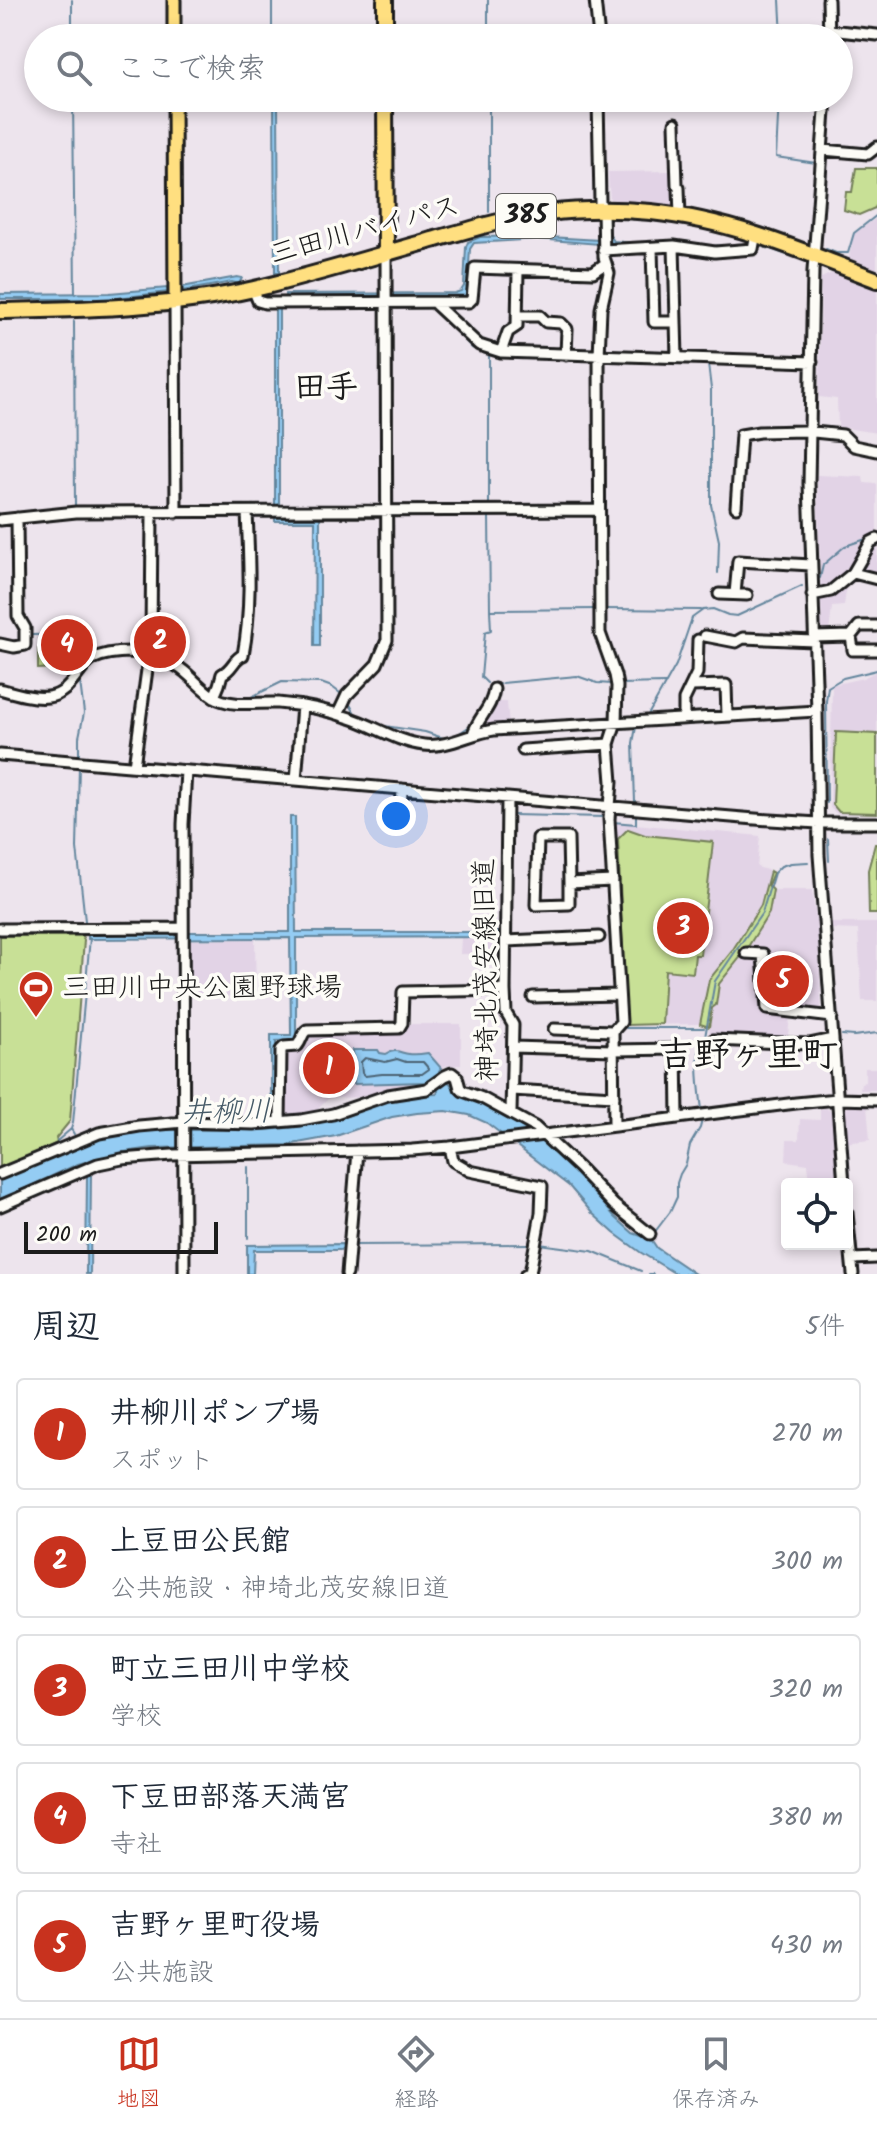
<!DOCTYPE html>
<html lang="ja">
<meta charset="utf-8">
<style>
body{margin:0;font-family:Kalam,"Klee One",sans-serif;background:#f2f2f3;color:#1f2937}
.controls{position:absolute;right:24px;bottom:24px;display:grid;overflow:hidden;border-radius:8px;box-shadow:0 4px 12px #0003}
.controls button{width:72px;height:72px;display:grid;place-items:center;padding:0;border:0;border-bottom:2px solid #e0e1e3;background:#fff;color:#1f2937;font:40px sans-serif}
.scale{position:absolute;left:24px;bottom:20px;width:194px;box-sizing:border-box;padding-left:8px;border:4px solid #1c1c1c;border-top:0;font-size:22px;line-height:28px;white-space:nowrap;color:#1c1c1c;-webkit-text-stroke:6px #fdfcf7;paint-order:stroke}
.you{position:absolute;left:396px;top:816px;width:28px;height:28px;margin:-20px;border:6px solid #fff;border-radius:50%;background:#1a73e8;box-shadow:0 0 0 12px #1a73e833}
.badge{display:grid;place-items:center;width:52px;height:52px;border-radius:50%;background:#c8321e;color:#fff;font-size:26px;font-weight:700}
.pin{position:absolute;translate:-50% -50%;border:4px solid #fff;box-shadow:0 2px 8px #0006}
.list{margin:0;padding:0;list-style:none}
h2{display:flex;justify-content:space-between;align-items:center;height:104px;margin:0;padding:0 32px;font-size:34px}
h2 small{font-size:26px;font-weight:400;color:#747a83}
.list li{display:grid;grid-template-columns:52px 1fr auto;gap:24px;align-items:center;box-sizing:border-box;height:112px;margin:0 16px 16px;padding:0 16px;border:2px solid #e0e1e3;border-radius:8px}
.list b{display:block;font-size:30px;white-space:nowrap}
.list p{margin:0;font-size:26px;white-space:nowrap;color:#747a83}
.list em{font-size:26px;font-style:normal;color:#747a83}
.icon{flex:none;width:44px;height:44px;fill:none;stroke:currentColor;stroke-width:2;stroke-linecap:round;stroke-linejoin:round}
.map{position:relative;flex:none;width:877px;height:1274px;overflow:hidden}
.search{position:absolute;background:#fff;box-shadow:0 4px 12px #0003;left:24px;right:24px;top:24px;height:88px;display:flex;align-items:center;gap:20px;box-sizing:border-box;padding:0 28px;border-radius:44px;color:#747a83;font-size:30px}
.sheet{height:744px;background:#fff}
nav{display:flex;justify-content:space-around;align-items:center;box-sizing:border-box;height:112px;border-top:2px solid #e0e1e3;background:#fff;font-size:22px;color:#747a83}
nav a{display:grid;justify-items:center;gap:4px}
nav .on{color:#c8321e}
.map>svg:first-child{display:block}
.built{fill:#e2d3e6}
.green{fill:#c8e096;stroke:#727e59;stroke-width:2}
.water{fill:#94ccf3;stroke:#64869d;stroke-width:2}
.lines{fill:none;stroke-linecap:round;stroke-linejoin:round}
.shore{stroke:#4c6272;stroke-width:2}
.stream{stroke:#64869d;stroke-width:2}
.minor-casing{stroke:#1c1c1c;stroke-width:15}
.major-casing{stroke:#1c1c1c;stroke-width:17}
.highway-casing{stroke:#1c1c1c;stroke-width:20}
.minor{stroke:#fdfcf7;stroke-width:9}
.major{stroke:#ffdf80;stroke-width:11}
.highway{stroke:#ffdf80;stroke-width:14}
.labels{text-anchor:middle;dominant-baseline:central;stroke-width:7;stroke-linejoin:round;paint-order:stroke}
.shield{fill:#fdfcf7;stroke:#605f5e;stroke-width:2}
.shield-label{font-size:26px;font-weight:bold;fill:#1c1c1c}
.street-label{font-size:28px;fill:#1c1c1c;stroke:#fdfcf7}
.poi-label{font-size:28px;fill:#1c1c1c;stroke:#fdfcf7;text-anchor:start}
.water-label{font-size:30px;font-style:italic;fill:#465a67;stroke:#fdfcf7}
.quarter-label{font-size:32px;font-weight:bold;fill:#1c1c1c;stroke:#fdfcf7}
.district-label{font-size:36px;font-weight:bold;fill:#1c1c1c;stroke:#fdfcf7}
</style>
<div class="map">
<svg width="877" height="1274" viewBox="0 0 877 1274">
<rect width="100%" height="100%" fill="#ede4ed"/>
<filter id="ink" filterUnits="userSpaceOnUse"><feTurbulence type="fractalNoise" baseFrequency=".0125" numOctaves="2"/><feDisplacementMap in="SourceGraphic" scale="16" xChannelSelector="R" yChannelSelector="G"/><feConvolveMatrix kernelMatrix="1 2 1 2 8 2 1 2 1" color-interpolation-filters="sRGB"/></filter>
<g filter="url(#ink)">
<path class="built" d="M673,171L674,206L610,201L608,172Z
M877,218V270L849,258L854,233Z
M837,271L877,287V433L838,427L837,399L819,397L821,278Z
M817,475L863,477L864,483L877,484V580L852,577L847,583L844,606L832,607L829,633L822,634Z
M877,671V814H837L830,808L832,685L863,678Z
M495,702H507L509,725L485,727V719Z
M614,822L760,836L757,867L770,871L761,905L732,951L709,980L700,1024L626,1025Z
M773,890H812L818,932L822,1019L790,1016L788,1036L709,1033L712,1008L716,1005L719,984L746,949L769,913Z
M831,923H877V1001H862L858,930L831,929Z
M461,938H499V954H460Z
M255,939L256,996L187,997V940Z
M405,1024H461V1065L445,1066L421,1087H405L371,1097L329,1098L311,1116L282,1119V1054L287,1049L299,1048L304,1045L305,1037L309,1032L404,1030Z
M865,1068H877V1090H860L861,1083L865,1082Z
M851,1106H867L870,1140L844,1143L842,1110Z
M826,1108L832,1112L838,1182L810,1184L808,1164L786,1161L787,1140H799L800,1119L820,1120V1109Z"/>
<path class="green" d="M856,168H877V202L875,208L859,215L844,210L846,192H852Z
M38,649L54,650V668L38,669Z
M836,732L877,734V813L839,812L833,805Z
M628,829L645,835L713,842L700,955H695L693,973L665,970L662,1024L626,1025L618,839Z
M875,844H877V914H869L868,870Z
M770,871L773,873L768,885L773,890L769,913L746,950L719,984L716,1005L712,1008L709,1027L700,1024L709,980L732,951L761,905Z
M0,936H82L84,940L70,1121L56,1138L57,1143L0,1170Z"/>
<path class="water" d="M274,98H278L279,273H275Z
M605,226H609V234L614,241L633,243L683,241L712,246L747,244L748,246L714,249L606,246Z
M532,236L599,240V244L537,239L474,243L470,249L467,296L285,297V294L455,293L461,291L464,286L466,247L468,242L480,237Z
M237,277L242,278L239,284L232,282L182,291L180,289L182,287Z
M167,288L168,292L109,299H0V294L109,293Z
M275,307H279V508H275Z
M275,516H320V646H314L315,521H275Z
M290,817H295L296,932H503V937L296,938V1040L276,1041V1116H271V1035H291L290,938L88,939V935H107L111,932L186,934L190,932H290Z
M353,1050H378L380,1053L386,1054C396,1048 400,1053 409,1054C415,1055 422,1054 428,1053L441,1068L439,1071L460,1095L495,1108L537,1138L573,1168L615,1217L633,1233L647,1238L649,1236L657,1248L695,1274H676L640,1252L614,1233L592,1213L569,1186L487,1123L469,1115L446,1111L417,1113L392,1117L336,1136L287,1145L152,1148L118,1153L78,1164L0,1200V1180L92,1139L128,1133L160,1130H265L297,1127L344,1117L389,1100L412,1095L437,1094L438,1091L430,1079L425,1082L354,1084Z
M91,1174L90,1274H86L87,1175Z
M345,1244V1247L340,1250H254L253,1274H247V1245Z"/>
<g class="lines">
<path class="shore" d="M365,1058L385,1062L397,1059L406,1062H423L429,1069L422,1074H382L365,1076L362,1073L361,1062Z"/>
<path class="stream" d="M72,0V38
M272,0V38
M488,0V38
M780,0L782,38
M73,98L75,294
M489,98V212
M779,98L776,157L816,163
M603,143L606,198
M759,245L787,255
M826,249L836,253H848L854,233L877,215
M446,320L472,348L489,355L593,360
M74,321L75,508
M489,356V506
M604,360L708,364L711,389V505L719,541L718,573
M0,514L69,508
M320,516H381
M392,516H489L490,610L596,609
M820,578L823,565L845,546L869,538
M13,590V613
M604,609L701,610
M29,634L32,635L75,634L87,658
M487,683L481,677L485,632L491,630L490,610
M619,684L665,683
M497,686L502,683L577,676L597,683L612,684
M247,699L282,682L321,683L332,687L344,696
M348,701L356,715L365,719
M641,717L648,715L676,665L692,618L703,610L713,609L728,615L737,616L802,586
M378,725L425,732L446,739
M455,736L473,724
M79,760V737L84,713L80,682
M79,766L77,848L85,921
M635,802L633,743L636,727
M827,803L826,701L828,687L843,678L877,670
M512,815L605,817
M613,822L636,824V815
M828,839L829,861
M0,934L88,935
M625,1024L626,1028H704
M842,1035L854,1036L877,1033
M758,1038H775
M702,1110C700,1092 693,1049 705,1037L715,981L762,913L774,873L781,866L791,863L808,862
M74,1134L71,1129L73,1123L90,938
M57,1141L71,1129
M248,1167V1238
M654,1233L670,1212L677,1197V1183L680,1174L686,1164L690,1145L700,1128L702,1120
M539,1244L592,1251L641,1271
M353,1245L530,1244
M649,1274H653"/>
<g class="minor-casing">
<path id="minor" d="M595,0L599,38
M828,0L829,38
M829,30L877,35
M598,98L600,202L603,210L604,257L609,273L601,309L599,356L600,633L615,675L617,686L616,722L609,744L612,782L609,819L621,1022L613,1031L614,1126
M826,98L813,271L809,483L817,711L819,855L844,1184
M675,123L677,185L679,188L680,216
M823,150L868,154L877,147
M674,246L677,358
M652,248L654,322H676
M603,250L674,246L715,252L753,249L756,233
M253,289L258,301L265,303L469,302L472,299L475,268L593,272L606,263
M175,303L176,513
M435,304L479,345L501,352L812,362
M517,316H540L546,322L561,323L567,329L566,355
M501,352L508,332L517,326L518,270
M736,507L741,435L759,432L804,431L843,435L854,446L877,451
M0,520L76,512L599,510
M853,573L871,542L877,539
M719,594L747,595
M735,594L738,561L811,565
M812,595L831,591L853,573L877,579
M705,636L736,642L743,638L814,641
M851,636L853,650H877
M814,637L851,636L859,626H877
M0,644L14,647L25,645V628L18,616L17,518
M691,686L726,685L727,716
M0,689C14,693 33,699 48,697C72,694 77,668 93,659C102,654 118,652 129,652C147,653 171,660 185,672C196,681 205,693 218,699C237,707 258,702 278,703C302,705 327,710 350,718C375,726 397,742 424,745C448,748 470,733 494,730L817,711
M214,697L219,685L222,674C233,669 233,659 243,655C252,608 249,560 247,512
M338,714L347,695L377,664L387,640L386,253
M684,718V700L697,673L698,640
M473,734C478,717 492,708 494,689
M523,750L609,744
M0,755L755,819L818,823H877
M134,766L151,640L152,513
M296,780L302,706
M507,798L505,990L506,1013L513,1025L511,1113
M401,822L402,789
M569,883L568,838H538L536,905L569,904V883L613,881
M0,929L183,928
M506,941L599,937
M746,953L763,954L767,1009L832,1017
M533,997L619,995
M554,1029L613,1031
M713,1040L809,1044L833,1039
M513,1047L613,1050L677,1049L678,1118
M512,1090L614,1096
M280,1122L281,1050L284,1047L297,1046C302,1041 301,1034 307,1030L399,1028L402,1023L403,992L505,990
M450,1147L453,1161L470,1171L542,1186L541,1213L530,1273L526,1274
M0,1174L99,1133L139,1126L184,1122L254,1124L301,1120L333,1114L388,1095L427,1089L445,1076L452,1073L457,1077L460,1088L463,1091L482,1098L535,1127L579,1168L614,1205L650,1234
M0,1206L98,1164L122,1159L172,1155L412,1150L450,1147L796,1103L837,1099L877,1100
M847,1213L853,1274
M852,1259L877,1258
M184,1274L183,824L186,771
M347,1274L357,1151"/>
</g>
<g class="major-casing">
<path id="major" d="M174,0V38
M174,98L175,303"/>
</g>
<g class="highway-casing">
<path id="highway" d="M385,38V0
M385,98L386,253
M0,311C85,309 170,308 254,289C315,275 375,256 436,239C472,229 510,217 548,213C581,209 618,209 651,212C731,220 803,251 877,280"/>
</g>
<use href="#minor" class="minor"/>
<use href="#major" class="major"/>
<use href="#highway" class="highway"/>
</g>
</g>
<defs>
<g id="stadium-pin" transform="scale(1.8)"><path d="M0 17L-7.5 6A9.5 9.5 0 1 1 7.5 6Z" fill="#c8321e" stroke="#fdfcf7"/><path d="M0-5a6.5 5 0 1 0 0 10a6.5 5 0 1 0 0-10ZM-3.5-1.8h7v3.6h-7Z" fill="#fff"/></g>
</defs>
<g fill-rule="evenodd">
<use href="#stadium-pin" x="36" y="988"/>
</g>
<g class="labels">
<rect class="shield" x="496" y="194" width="60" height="44" rx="6"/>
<g class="shield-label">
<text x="526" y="216">385</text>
</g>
<g class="street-label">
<text transform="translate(365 231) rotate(-15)">三田川バイパス</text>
<text transform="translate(487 970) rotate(-91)">神埼北茂安線旧道</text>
</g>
<g class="poi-label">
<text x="62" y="988">三田川中央公園野球場</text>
</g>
<g class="water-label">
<text transform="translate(226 1113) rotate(-1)">井柳川</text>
</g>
<g class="quarter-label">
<text x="326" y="388">田手</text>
</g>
<g class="district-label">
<text x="748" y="1056">吉野ヶ里町</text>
</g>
</g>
</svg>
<div class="controls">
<button><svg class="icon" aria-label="locate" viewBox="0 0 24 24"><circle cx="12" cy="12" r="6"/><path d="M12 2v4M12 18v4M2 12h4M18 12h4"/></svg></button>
</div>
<div class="scale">200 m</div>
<div class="you"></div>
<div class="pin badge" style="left:329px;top:1068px">1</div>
<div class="pin badge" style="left:160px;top:642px">2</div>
<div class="pin badge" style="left:683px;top:928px">3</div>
<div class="pin badge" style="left:67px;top:645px">4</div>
<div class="pin badge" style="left:783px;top:981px">5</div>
<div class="search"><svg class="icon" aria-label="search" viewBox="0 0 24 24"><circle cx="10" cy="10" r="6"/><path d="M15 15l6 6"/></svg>ここで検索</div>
</div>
<section class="sheet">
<h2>周辺<small>5件</small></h2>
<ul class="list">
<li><span class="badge">1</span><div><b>井柳川ポンプ場</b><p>スポット</p></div><em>270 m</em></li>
<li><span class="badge">2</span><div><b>上豆田公民館</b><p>公共施設 · 神埼北茂安線旧道</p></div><em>300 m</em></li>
<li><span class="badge">3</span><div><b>町立三田川中学校</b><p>学校</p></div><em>320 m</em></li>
<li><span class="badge">4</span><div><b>下豆田部落天満宮</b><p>寺社</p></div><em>380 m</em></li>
<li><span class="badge">5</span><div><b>吉野ヶ里町役場</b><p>公共施設</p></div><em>430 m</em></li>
</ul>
</section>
<nav>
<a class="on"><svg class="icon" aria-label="map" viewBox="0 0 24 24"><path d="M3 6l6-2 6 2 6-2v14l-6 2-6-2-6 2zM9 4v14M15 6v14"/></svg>地図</a>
<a><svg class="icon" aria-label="directions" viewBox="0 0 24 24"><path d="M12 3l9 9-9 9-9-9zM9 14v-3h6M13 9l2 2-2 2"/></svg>経路</a>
<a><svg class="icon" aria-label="saved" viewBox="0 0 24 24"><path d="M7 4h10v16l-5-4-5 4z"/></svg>保存済み</a>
</nav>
